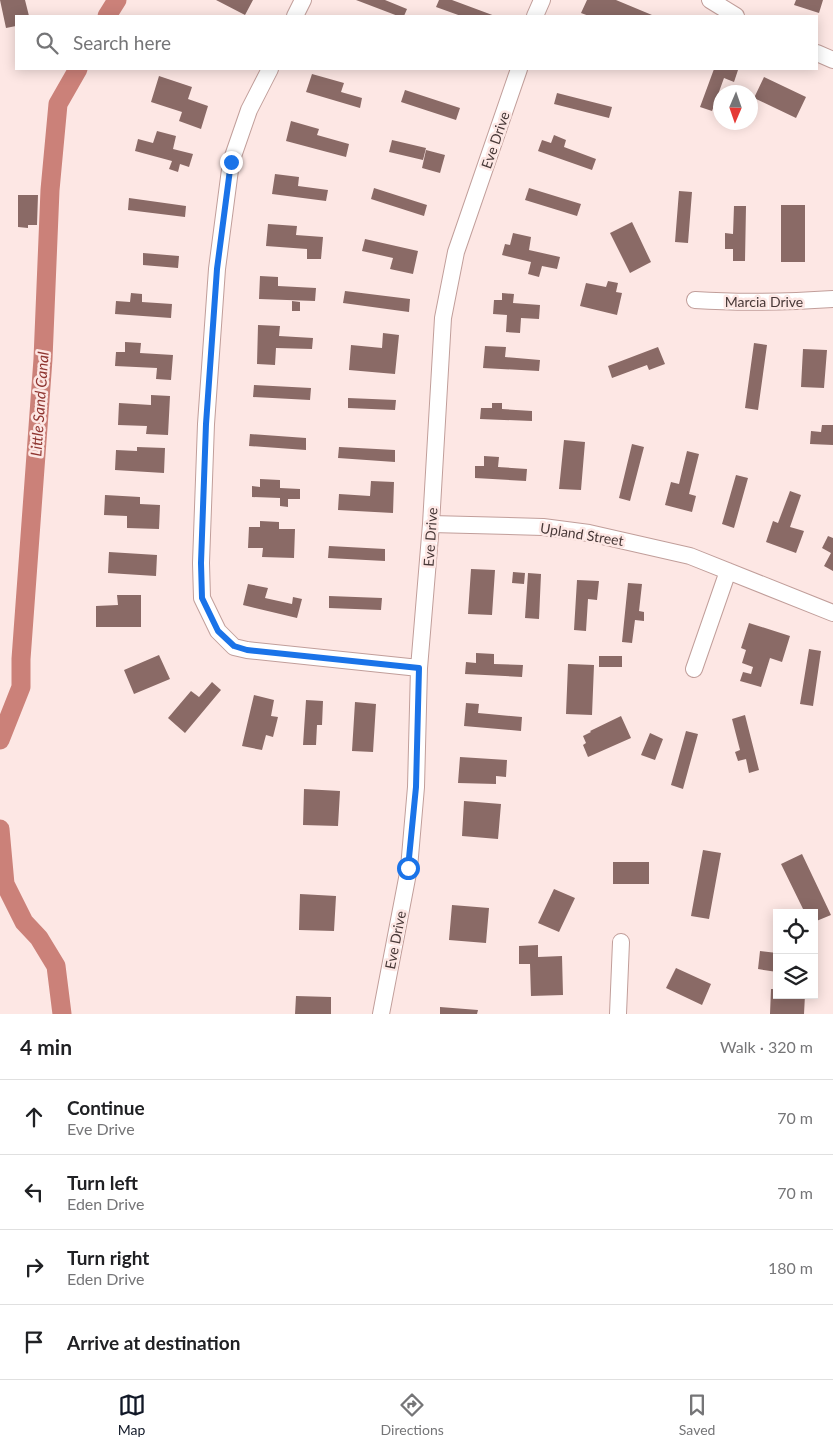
<!DOCTYPE html>
<meta charset="utf-8">
<style>
body{margin:0;font-family:Lato,sans-serif;background:#f2f2f2;color:#202124}
.controls{position:absolute;right:15px;bottom:15px;display:grid;overflow:hidden;border-radius:0px;box-shadow:0 2px 12px #0003}
.controls button{width:45px;height:45px;display:grid;place-items:center;padding:0;border:0;border-bottom:1px solid #e0e0e0;background:#fff;color:#202124;font:25px sans-serif}
.compass{position:absolute;left:713px;top:85px;width:45px;height:45px;border-radius:50%;background:#fff;box-shadow:0 2px 12px #0003;rotate:182deg}
.stop{position:absolute;width:15px;height:15px;margin:-11px;border:4px solid #1a73e8;border-radius:50%;background:#fff}
.stop.end{background:#1a73e8;border-color:#fff;box-shadow:0 1px 5px #0008}
.list{margin:0;padding:0;list-style:none}
h2{display:flex;justify-content:space-between;align-items:center;height:65px;margin:0;padding:0 20px;font-size:21px}
h2 small{font-size:16px;font-weight:400;color:#757577}
.list li{display:grid;grid-template-columns:32px 1fr auto;gap:15px;align-items:center;box-sizing:border-box;height:75px;padding:0 20px;border-top:1px solid #e0e0e0}
.list b{display:block;font-size:19px;white-space:nowrap}
.list p{margin:0;font-size:16px;white-space:nowrap;color:#757577}
.list em{font-size:16px;font-style:normal;color:#757577}
.icon{flex:none;width:28px;height:28px;fill:none;stroke:currentColor;stroke-width:2;stroke-linecap:round;stroke-linejoin:round}
.map{position:relative;flex:none;width:833px;height:1014px;overflow:hidden}
.search{position:absolute;background:#fff;box-shadow:0 2px 12px #0003;left:15px;right:15px;top:15px;height:55px;display:flex;align-items:center;gap:12px;box-sizing:border-box;padding:0 18px;border-radius:0px;color:#757577;font-size:19px}
.sheet{height:365px;background:#fff}
nav{display:flex;justify-content:space-around;align-items:center;box-sizing:border-box;height:70px;border-top:1px solid #e0e0e0;background:#fff;font-size:14px;color:#757577}
nav a{display:grid;justify-items:center;gap:2px}
nav .on{color:#111827}
.map>svg:first-child{display:block}
.lines{fill:none;stroke-linecap:round;stroke-linejoin:round}
.canal{stroke:#cb8179;stroke-width:19}
.building{fill:#8a6a66}
.street-casing{stroke:#c19e9a;stroke-width:18}
.street{stroke:#fff;stroke-width:16}
.route{stroke:#1a73e8;stroke-width:6}
.labels{text-anchor:middle;dominant-baseline:central;stroke-width:5;stroke-linejoin:round;paint-order:stroke}
.street-label{font-size:14px;fill:#473837;stroke:#fde7e4}
.water-label{font-size:15px;font-style:italic;fill:#8f3530;stroke:#fde7e4}
</style>
<div class="map">
<svg width="833" height="1014" viewBox="0 0 833 1014">
<rect width="100%" height="100%" fill="#fde7e4"/>
<g class="lines">
<path class="canal" d="M107,16L117,0
M0,740L21,687V659L43,359L50,190L58,104L78,69
M0,829L5,884L24,922L39,938L56,966L62,1014"/>
</g>
<path class="building" d="M0,0H25L29,16H16V26L6,28Z
M216,0H253L245,15Z
M356,0H385L407,9L404,16H398Z
M439,0H452L495,16H461L436,7Z
M587,0H616L652,15L651,16H589L581,13Z
M796,0H823L819,13L794,5Z
M714,69L738,70L734,82L724,78L712,111L700,107Z
M312,74L344,83L341,92L362,98L360,108L306,92Z
M159,76L192,87L188,99L208,106L201,129L179,121L182,112L151,102Z
M764,77L806,97L796,118L754,98Z
M405,90L460,108L456,120L401,102Z
M557,93L612,107L609,118L554,104Z
M291,121L319,129L317,135L349,144L346,157L286,141Z
M157,131L176,136L173,149L193,154L189,167L180,164L178,172L169,169L172,161L135,151L138,139L153,143Z
M554,135L566,140L564,147L596,159L592,170L538,151L542,140L551,143Z
M392,140L426,148L423,160L389,152Z
M426,150L445,155L440,173L422,168Z
M275,174L299,177L298,186L328,190L326,201L272,194Z
M374,188L427,205L424,216L371,199Z
M529,188L581,204L577,216L525,200Z
M679,191L692,192L688,243L675,242Z
M18,195H38L37,225H28V228L18,227Z
M129,198L186,206L185,217L128,210Z
M781,205H805V262H781Z
M734,206H746L745,261H733V249H725V233L733,234Z
M632,222L651,262L630,273L610,233Z
M268,224L297,226L296,235L323,237L321,259H307V249L266,246Z
M513,233L531,237L529,250L560,257L557,269L542,266L539,277L528,274L531,262L502,255L505,244L510,245Z
M365,239L418,251L413,274L390,269L393,258L362,251Z
M143,253L179,256L178,268L143,265Z
M260,276L278,277V286L316,288L315,301L259,299Z
M608,281L618,283L616,292L622,293L617,315L580,306L586,283L606,287Z
M345,291L410,299L409,312L343,303Z
M131,293L142,294V302L172,304L171,318L115,314L116,301L130,302Z
M502,293L514,294L513,303L540,305L539,319L521,318L520,333L506,332L507,315L493,314L494,300H502Z
M292,301L300,302V311H292Z
M258,325L280,326L279,336L313,338L312,349L276,348L275,365L257,364Z
M383,333L399,335L395,374L349,370L351,345L382,348Z
M125,342L141,343L140,353L173,355L171,380L156,379L157,368L115,366L116,352H125Z
M754,343L767,345L758,410L745,408Z
M485,346L506,347L505,357L540,360L539,371L483,368Z
M658,347L665,364L649,370L647,365L612,378L608,366Z
M803,349L827,350L824,388L801,387Z
M254,385L311,388L310,400L253,397Z
M151,395L170,396L168,435L146,434L147,426L118,425L119,403L151,405Z
M348,398L396,400L395,410L348,408Z
M492,403H502V409L532,411V421L480,419L481,408H492Z
M822,425H833V445L810,444L811,431L821,432Z
M250,434L306,438V450L249,446Z
M564,440L585,442L581,490L559,489Z
M632,444L644,447L630,501L619,498Z
M137,447L165,448L164,473L115,470L116,450L137,451Z
M339,447L395,450V462L338,458Z
M687,451L699,454L689,494L696,496L692,512L665,505L671,482L679,484Z
M484,456L499,457L498,467L527,469L526,481L475,478V466H484Z
M736,475L748,478L734,528L722,524Z
M260,479L280,480V488L300,489V499H288V507L280,506V498L252,497V486L260,487Z
M371,481L394,482L393,513L338,510L339,494L370,496Z
M790,491L801,495L790,527L804,531L796,553L766,542L773,521L778,523Z
M105,495L140,497V504L160,505L159,529L127,528V516L104,515Z
M260,521L279,522V529H295L294,558L262,557L263,548H248L249,527H260Z
M828,536L833,538V571L824,566L831,553L822,548Z
M329,546L385,549V561L328,558Z
M109,552L157,555L156,576L108,573Z
M471,569L495,570L492,615L468,614Z
M513,572L525,573L524,584L512,583Z
M528,573L541,574L539,619L525,618Z
M577,580L599,581L597,600L588,599L586,631L574,630Z
M628,583L642,584L639,611L644,612V621L635,620L632,643L622,642Z
M248,584L268,588L265,598L292,604L293,597L302,599L297,618L243,605Z
M117,595H141V627H96V606L118,605Z
M329,596L382,598L381,610L329,608Z
M749,623L790,636L782,662L770,658L761,687L740,681L743,672L751,674L753,667L742,663L746,650L741,648Z
M809,649L821,651L813,706L800,704Z
M476,653L494,654V664L523,665L522,677L465,674L466,662L476,663Z
M159,655L170,679L134,694L124,670Z
M599,656H622V667H599Z
M568,664L594,665L592,715L566,714Z
M212,682L221,690L185,733L168,718L191,691L199,697Z
M254,695L274,700L271,716L278,717L273,737L266,735L262,750L242,746Z
M306,700L323,701L322,725H317L316,745H303Z
M355,702L376,704L373,752L352,751Z
M466,703L479,704L478,713L522,717L521,731L464,726Z
M745,715L759,770L749,773L746,759L738,761L735,752L740,750L732,719Z
M621,716L631,738L588,757L583,745L586,743L583,736L591,732L590,731Z
M686,731L698,734L683,789L671,785Z
M650,733L663,739L655,760L641,755Z
M460,757L507,760L506,777L496,776V784L458,783Z
M304,789L340,791L338,826L303,825Z
M464,801L501,804L498,839L462,836Z
M703,850L721,853L709,919L691,916Z
M802,854L831,915L814,922V913H805L781,864Z
M613,862H649V884H613Z
M554,889L575,898L559,932L538,923Z
M300,894L336,896L334,931L299,930Z
M452,905L489,908L486,943L449,940Z
M538,945V957L562,956L563,995L531,996L530,964H519V946Z
M760,951L777,953V972L758,969Z
M676,968L711,984L702,1005L666,988Z
M771,989H777V995H805L804,1014H770Z
M296,996L331,997V1014H295Z
M440,1007L478,1010L477,1014H440Z"/>
<g class="lines">
<g class="street-casing">
<path id="street" d="M710,0L736,16
M295,16L303,0
M535,16L542,0
M817,53L833,60
M270,69L249,110L231,162L217,269L206,424L201,563L202,598L218,631L234,647L247,650L419,668
M695,300C741,303 787,302 833,299
M431,524L543,527L589,533L690,556L833,613
M694,669L728,571
M381,1014L409,868L416,787L419,668L431,524L443,318L456,252L519,69
M618,1014L621,942"/>
</g>
<use href="#street" class="street"/>
</g>
<g class="lines">
<path class="route" d="M231,162L217,269L206,424L201,563L202,598L218,631L234,646L247,650L419,668L416,787L408,868"/>
</g>
<g class="labels">
<g class="street-label">
<text transform="translate(495 140) rotate(-71)">Eve Drive</text>
<text x="764" y="301">Marcia Drive</text>
<text transform="translate(582 534) rotate(9)">Upland Street</text>
<text transform="translate(430 537) rotate(-86)">Eve Drive</text>
<text transform="translate(395 940) rotate(-79)">Eve Drive</text>
</g>
<g class="water-label">
<text transform="translate(39 404) rotate(-86)">Little Sand Canal</text>
</g>
</g>
</svg>
<div class="controls">
<button><svg class="icon" aria-label="locate" viewBox="0 0 24 24"><circle cx="12" cy="12" r="6"/><path d="M12 2v4M12 18v4M2 12h4M18 12h4"/></svg></button>
<button><svg class="icon" aria-label="layers" viewBox="0 0 24 24"><path d="M12 4l9 5-9 5-9-5zM3 14l9 5 9-5"/></svg></button>
</div>
<svg class="compass" viewBox="-18 -18 36 36"><path d="M0-13l5 13h-10z" fill="#e53935"/><path d="M0 13l5-13h-10z" fill="#757577"/></svg>
<div class="stop" style="left:408px;top:868px"></div>
<div class="stop end" style="left:231px;top:162px"></div>
<div class="search"><svg class="icon" aria-label="search" viewBox="0 0 24 24"><circle cx="10" cy="10" r="6"/><path d="M15 15l6 6"/></svg>Search here</div>
</div>
<section class="sheet">
<h2>4 min<small>Walk · 320 m</small></h2>
<ul class="list">
<li><svg class="icon" aria-label="ahead" viewBox="0 0 24 24"><path d="M12 20V5M6 11l6-6 6 6"/></svg><div><b>Continue</b><p>Eve Drive</p></div><em>70 m</em></li>
<li><svg class="icon" aria-label="left" viewBox="0 0 24 24"><path d="M17 20v-9H6M10 6l-5 5 5 5"/></svg><div><b>Turn left</b><p>Eden Drive</p></div><em>70 m</em></li>
<li><svg class="icon" aria-label="right" viewBox="0 0 24 24"><path d="M7 20v-9h11M14 6l5 5-5 5"/></svg><div><b>Turn right</b><p>Eden Drive</p></div><em>180 m</em></li>
<li><svg class="icon" aria-label="arrive" viewBox="0 0 24 24"><path d="M6 21V4h12l-3 4 3 4H6"/></svg><div><b>Arrive at destination</b></div></li>
</ul>
</section>
<nav>
<a class="on"><svg class="icon" aria-label="map" viewBox="0 0 24 24"><path d="M3 6l6-2 6 2 6-2v14l-6 2-6-2-6 2zM9 4v14M15 6v14"/></svg>Map</a>
<a><svg class="icon" aria-label="directions" viewBox="0 0 24 24"><path d="M12 3l9 9-9 9-9-9zM9 14v-3h6M13 9l2 2-2 2"/></svg>Directions</a>
<a><svg class="icon" aria-label="saved" viewBox="0 0 24 24"><path d="M7 4h10v16l-5-4-5 4z"/></svg>Saved</a>
</nav>
